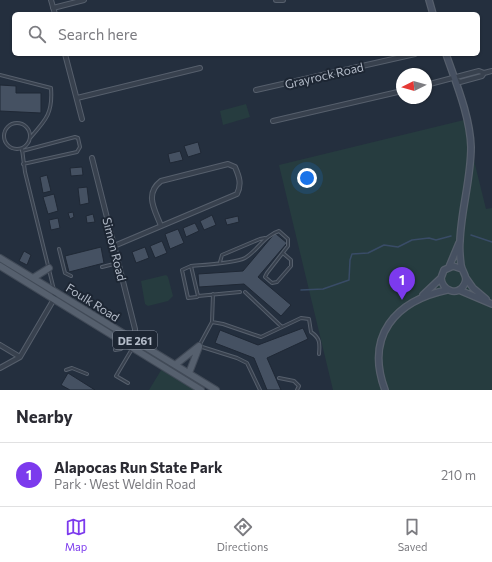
<!DOCTYPE html>
<meta charset="utf-8">
<style>
body{margin:0;font-family:Commissioner,sans-serif;background:#f7f7f7;color:#2b2b33}
.compass{position:absolute;left:396px;top:68px;width:36px;height:36px;border-radius:50%;background:#fff;box-shadow:0 1px 3px #0004;rotate:265deg}
.you{position:absolute;left:307px;top:178px;width:14px;height:14px;margin:-10px;border:3px solid #fff;border-radius:50%;background:#1a73e8;box-shadow:0 0 0 6px #1a73e833}
.badge{display:grid;place-items:center;width:26px;height:26px;border-radius:50%;background:#7c3aed;color:#fff;font-size:13px;font-weight:700}
.pin{position:absolute;translate:-50% -33px;filter:drop-shadow(0 1px 2px #0008)}
.pin::after{content:'';position:absolute;top:21px;width:14px;height:12px;background:inherit;clip-path:polygon(0 0,100% 0,50% 100%)}
.list{margin:0;padding:0;list-style:none}
h2{display:flex;justify-content:space-between;align-items:center;height:52px;margin:0;padding:0 16px;font-size:17px}
h2 small{font-size:13px;font-weight:400;color:#7c7c81}
.list li{display:grid;grid-template-columns:26px 1fr auto;gap:12px;align-items:center;box-sizing:border-box;height:64px;padding:0 16px;border-top:1px solid #e1e1e2}
.list b{display:block;font-size:15px;white-space:nowrap}
.list p{margin:0;font-size:13px;white-space:nowrap;color:#7c7c81}
.list em{font-size:13px;font-style:normal;color:#7c7c81}
.icon{flex:none;width:22px;height:22px;fill:none;stroke:currentColor;stroke-width:2;stroke-linecap:round;stroke-linejoin:round}
.map{position:relative;flex:none;width:492px;height:390px;overflow:hidden}
.search{position:absolute;background:#fff;box-shadow:0 1px 3px #0004;left:12px;right:12px;top:12px;height:44px;display:flex;align-items:center;gap:10px;box-sizing:border-box;padding:0 14px;border-radius:6px;color:#7c7c81;font-size:15px}
.sheet{height:116px;background:#fff}
nav{display:flex;justify-content:space-around;align-items:center;box-sizing:border-box;height:56px;border-top:1px solid #e1e1e2;background:#fff;font-size:11px;color:#7c7c81}
nav a{display:grid;justify-items:center;gap:2px}
nav .on{color:#7c3aed}
.map>svg:first-child{display:block}
.green{fill:#263c3f}
.lines{fill:none;stroke-linecap:round;stroke-linejoin:round}
.stream{stroke:#394c67;stroke-width:1.5}
.building{fill:#455162;stroke:#1f2835}
.lane-casing{stroke:#565f6c;stroke-width:4}
.street-casing{stroke:#565f6c;stroke-width:6}
.secondary-casing{stroke:#565f6c;stroke-width:8}
.primary-casing{stroke:#414a57;stroke-width:8}
.lane{stroke:#38414e;stroke-width:2}
.street{stroke:#38414e;stroke-width:4}
.secondary{stroke:#465061;stroke-width:5.5}
.primary{stroke:#56606e;stroke-width:6}
.labels{text-anchor:middle;dominant-baseline:central;stroke-width:4;stroke-linejoin:round;paint-order:stroke}
.shield{fill:#1d2633;stroke:#878f9c;stroke-width:1}
.shield-label{font-size:11px;font-weight:bold;fill:#b4bcc9}
.street-label{font-size:12px;fill:#b4bcc9;stroke:#1d2633}
</style>
<div class="map">
<svg width="492" height="390" viewBox="0 0 492 390">
<rect width="100%" height="100%" fill="#242f3e"/>
<path class="green" d="M246,104L250,117L223,125L220,111Z
M464,120L486,209L492,208V390H333L279,165Z
M166,275L168,277L173,296L168,301L148,306L145,304L141,281Z
M163,367L201,390H149Z"/>
<g class="lines">
<path class="stream" d="M471,235L492,242
M301,290L323,289L349,280L350,260L352,254L368,253L384,245L398,247L412,240L429,238L436,240L451,236"/>
</g>
<path class="building" d="M0,85L16,86V93H41V113L0,111Z
M198,142L201,153L188,157L184,146Z
M180,151L183,160L170,163L168,154Z
M82,167L83,175L71,176L70,168Z
M47,175L51,191L43,193L40,177Z
M87,187L89,203L80,205L78,188Z
M54,194L58,211L48,214L43,197Z
M73,212L74,217L70,219L68,213Z
M93,214L95,222L87,223L86,216Z
M212,215L216,225L204,230L200,221Z
M238,216L239,222L227,225L225,219Z
M58,218L60,228L51,230L49,220Z
M195,223L199,231L186,237L183,228Z
M178,229L184,243L170,249L165,234Z
M275,233L287,243L258,277L291,305L281,316L244,284L199,287L198,274L243,271Z
M162,241L167,253L155,258L150,246Z
M101,247L104,263L69,272L65,256Z
M145,247L149,258L136,263L132,252Z
M24,251L31,255L27,265L19,261Z
M303,328L308,339L267,358L281,390H267L254,358L215,343L220,330L258,345Z
M68,373L95,390H70L61,385Z"/>
<g class="lines">
<g class="lane-casing">
<path id="lane" d="M0,75L51,88C53,113 46,120 30,138
M4 136a13 13 0 1 1 26 0a13 13 0 1 1-26 0Z
M22,149L25,172L54,290
M22,151L75,137L78,138L80,147L77,152L23,164
M59,249L65,273L71,276
M220,262L222,255L260,239L265,238
M191,266L182,270L188,298L197,297
M102,267L118,263
M240,292L198,296L191,266C203,265 236,263 245,258C257,251 265,235 279,231L288,239V246L267,273L265,277L272,283L277,282L291,266V260L284,254
M245,292L282,327
M212,322L213,294
M115,350L121,349L125,344
M66,370L72,368L87,374
M279,378L294,381L299,386L297,390
M128,383L116,376L132,349
M260,390L247,363L237,358L199,346L212,322L223,324L261,337L301,318L309,319L311,332C320,338 320,343 319,354"/>
</g>
<g class="street-casing">
<path id="street" d="M51,0L55,14
M276,0H283
M53,8L84,0
M65,54L82,119
M455,79L460,82L482,76L484,73
M426,85L479,71L484,73L492,71
M256,90L415,54
M77,98L200,68
M273,121L402,91
M92,158L135,329V340
M114,246L237,194C242,184 239,176 235,167L228,164L161,181C144,194 155,210 161,226
M0,345L20,357
M0,368L20,357L54,299L55,291"/>
</g>
<g class="secondary-casing">
<path id="secondary" d="M429,0L433,14
M446,54C456,83 470,116 471,147C471,179 461,210 460,241C459,249 460,257 461,265C462,272 469,277 464,285C457,297 442,290 441,278L444,270L453,266L462,269
M449,267L459,243
M466,278L473,288L486,299
M459,290L492,304
M423,295L441,278
M385,390C365,336 395,301 447,290"/>
</g>
<g class="primary-casing">
<path id="primary" d="M0,258L216,390
M0,266L201,390
M33,278L49,268
M175,365L199,346
M189,373L199,347"/>
</g>
<use href="#lane" class="lane"/>
<use href="#street" class="street"/>
<use href="#secondary" class="secondary"/>
<use href="#primary" class="primary"/>
</g>
<g class="labels">
<rect class="shield" x="113" y="331" width="44" height="18" rx="3"/>
<g class="shield-label">
<text x="135" y="340">DE 261</text>
</g>
<g class="street-label">
<text transform="translate(324 75) rotate(-13)">Grayrock Road</text>
<text transform="translate(115 249) rotate(76)">Simon Road</text>
<text transform="translate(93 302) rotate(32)">Foulk Road</text>
</g>
</g>
</svg>
<svg class="compass" viewBox="-18 -18 36 36"><path d="M0-13l5 13h-10z" fill="#e53935"/><path d="M0 13l5-13h-10z" fill="#7c7c81"/></svg>
<div class="you"></div>
<div class="pin badge" style="left:402px;top:300px">1</div>
<div class="search"><svg class="icon" aria-label="search" viewBox="0 0 24 24"><circle cx="10" cy="10" r="6"/><path d="M15 15l6 6"/></svg>Search here</div>
</div>
<section class="sheet">
<h2>Nearby<small></small></h2>
<ul class="list">
<li><span class="badge">1</span><div><b>Alapocas Run State Park</b><p>Park · West Weldin Road</p></div><em>210 m</em></li>
</ul>
</section>
<nav>
<a class="on"><svg class="icon" aria-label="map" viewBox="0 0 24 24"><path d="M3 6l6-2 6 2 6-2v14l-6 2-6-2-6 2zM9 4v14M15 6v14"/></svg>Map</a>
<a><svg class="icon" aria-label="directions" viewBox="0 0 24 24"><path d="M12 3l9 9-9 9-9-9zM9 14v-3h6M13 9l2 2-2 2"/></svg>Directions</a>
<a><svg class="icon" aria-label="saved" viewBox="0 0 24 24"><path d="M7 4h10v16l-5-4-5 4z"/></svg>Saved</a>
</nav>
